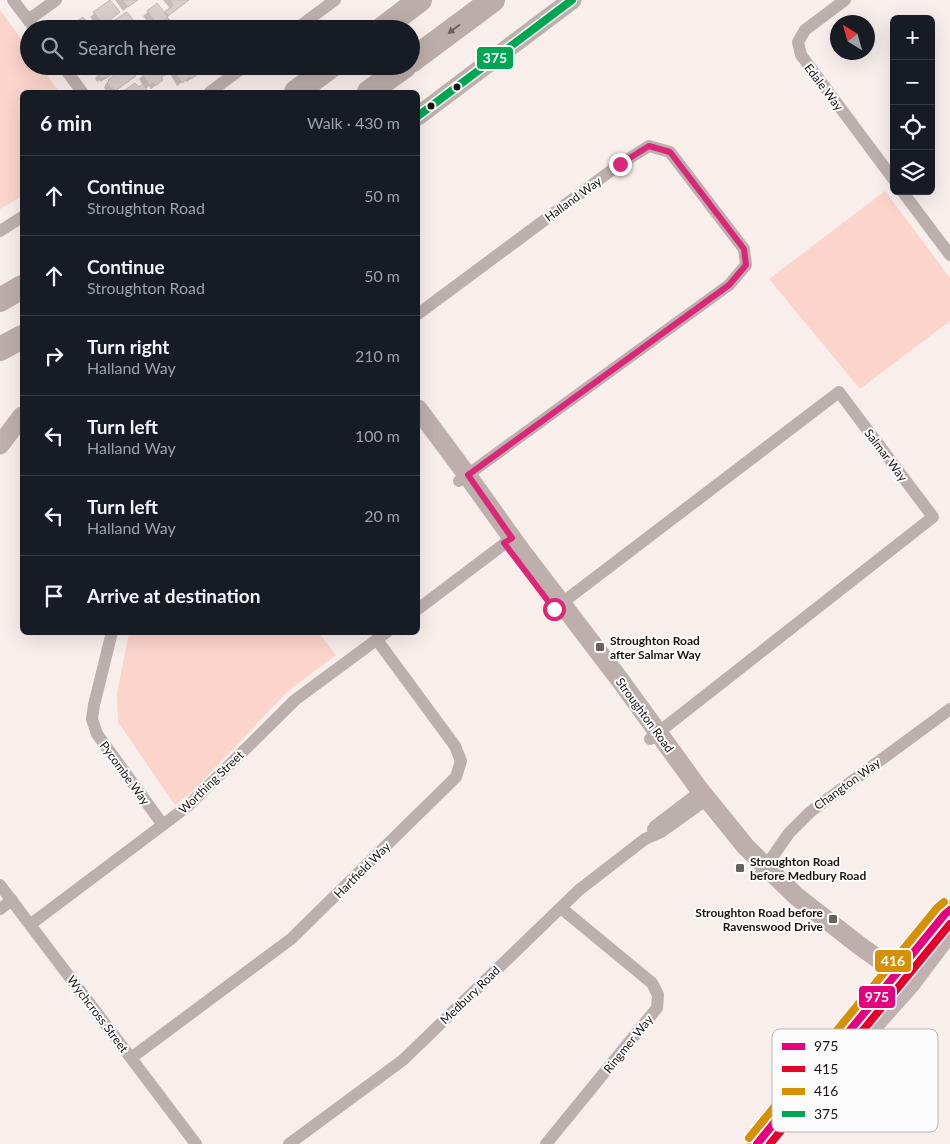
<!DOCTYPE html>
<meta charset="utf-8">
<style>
body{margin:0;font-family:Lato,sans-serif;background:#20242c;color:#f1f3f6}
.controls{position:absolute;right:15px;top:15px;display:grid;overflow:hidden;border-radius:8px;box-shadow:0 5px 20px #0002}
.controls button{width:45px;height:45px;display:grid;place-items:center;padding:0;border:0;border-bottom:1px solid #363941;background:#171b24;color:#f1f3f6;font:25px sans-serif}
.compass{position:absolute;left:830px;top:15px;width:45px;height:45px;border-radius:50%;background:#171b24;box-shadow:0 5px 20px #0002;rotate:323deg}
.stop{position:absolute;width:15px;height:15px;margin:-11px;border:4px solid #db2777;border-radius:50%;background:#fff}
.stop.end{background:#db2777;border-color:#fff;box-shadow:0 1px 5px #0008}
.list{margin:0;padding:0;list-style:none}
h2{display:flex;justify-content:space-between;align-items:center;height:65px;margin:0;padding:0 20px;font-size:21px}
h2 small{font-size:16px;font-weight:400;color:#9ea1a6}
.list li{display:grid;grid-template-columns:32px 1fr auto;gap:15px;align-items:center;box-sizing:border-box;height:80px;padding:0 20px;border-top:1px solid #363941}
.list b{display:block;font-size:19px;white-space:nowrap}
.list p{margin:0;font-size:16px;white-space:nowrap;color:#9ea1a6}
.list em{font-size:16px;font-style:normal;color:#9ea1a6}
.icon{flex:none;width:28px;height:28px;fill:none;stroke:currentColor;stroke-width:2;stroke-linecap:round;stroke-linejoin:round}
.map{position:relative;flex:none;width:950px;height:1144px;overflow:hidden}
.search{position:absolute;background:#171b24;box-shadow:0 5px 20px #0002;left:20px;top:20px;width:400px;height:55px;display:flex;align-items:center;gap:12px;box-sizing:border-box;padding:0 18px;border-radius:28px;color:#9ea1a6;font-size:19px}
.panel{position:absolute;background:#171b24;box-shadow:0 5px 20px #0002;left:20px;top:90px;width:400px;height:545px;border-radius:8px}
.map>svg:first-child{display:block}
.green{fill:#fbd4cb}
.shadow{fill:#0003}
.building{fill:#d8cfcc;stroke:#c3bab7}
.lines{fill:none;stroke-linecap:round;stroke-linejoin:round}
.street{stroke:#bcb0ae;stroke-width:12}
.secondary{stroke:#bcafac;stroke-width:19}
.primary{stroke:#bfb2b0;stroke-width:20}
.highway{stroke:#baadaa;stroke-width:24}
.bus-1-casing{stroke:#fcfcfc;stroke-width:11}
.bus-2-casing{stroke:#fcfcfc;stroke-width:11}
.bus-3-casing{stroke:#fcfcfc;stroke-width:11}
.bus-4-casing{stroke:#fcfcfc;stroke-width:11}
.bus-1{stroke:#e5007d;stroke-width:8}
.bus-2{stroke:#e4002b;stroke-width:8}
.bus-3{stroke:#d69003;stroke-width:8}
.bus-4{stroke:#00a651;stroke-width:8}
.oneway{fill:#6c605e}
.route{stroke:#db2777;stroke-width:6}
.bus-dot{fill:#1d1412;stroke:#fcfcfc;stroke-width:2}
.poi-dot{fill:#6a605e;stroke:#fcfcfc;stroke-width:2}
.labels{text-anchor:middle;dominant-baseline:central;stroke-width:4;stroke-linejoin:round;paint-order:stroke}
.street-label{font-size:12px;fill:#1d1412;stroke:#fcfcfc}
.poi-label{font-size:12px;font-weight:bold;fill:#1d1412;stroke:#fcfcfc;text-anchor:start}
.key{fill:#fcfcfc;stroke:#b9b6b6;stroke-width:1}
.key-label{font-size:14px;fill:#1d1412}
.line-badge{stroke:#fcfcfc;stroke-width:2}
.badge-label{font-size:14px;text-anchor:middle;font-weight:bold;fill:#fff}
</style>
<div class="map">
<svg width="950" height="1144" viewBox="0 0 950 1144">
<rect width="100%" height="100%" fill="#f8eeeb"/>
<path class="green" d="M0,10L29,50V66H41L59,92H22V196L0,209Z
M885,191L950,278V321L860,389L769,279Z
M129,633H319L336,655L288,691L192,792L175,805L118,722L117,693Z"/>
<path class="shadow" d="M115,0H137L123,11Z
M163,0H187L152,28L143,16L157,5L164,14L169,10L168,9L169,7Z
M110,1L114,16L99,28L90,17Z
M103,66L119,69L101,82L99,80L97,82L95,78L98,75L96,73Z
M151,66H197L199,72L187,82L185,80L177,86L169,72H163L165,74L160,78L158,84L151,89L149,86L145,89L148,92H124L135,85L138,89L143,85L139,79L146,73L145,72Z
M131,79L113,92H110L109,91L107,92L104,88L105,86V85L109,81Z"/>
<path class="building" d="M110,0L120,12L104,25L93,12Z
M122,0H138L128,7Z
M170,0H189L168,16L165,11L173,6Z
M157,3L168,17L157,25L147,11Z
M127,12L137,25L132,29H106L104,27Z
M83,17L92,29H68L67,28Z
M168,18L172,23L169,27L170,29H156L157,28L156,27Z
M101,66H123L105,79L104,77L101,79L98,73L101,70L99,68Z
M149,66H161L167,74L161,77L163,80L155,86L153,83L150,86L142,74L149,69L148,67Z
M176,66H199L202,70L200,71L201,72L191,79L190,77L182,83L173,69Z
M123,68L127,73L132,69L136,76L115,91L113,88L111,89L107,83L109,81L108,80Z
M135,83L139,87L143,84L147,90L143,92H122Z"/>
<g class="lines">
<path class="street" d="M13,0L35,29
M845,0L805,30L798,42L801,55L894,180
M28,20L56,0
M296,29L335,0
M63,66L82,92
M210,92L245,66
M902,191L950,255
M0,231L22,217
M418,314L620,164L649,146L670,152L744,249L746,265L729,285L459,481
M418,609L512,538
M554,609L839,392L933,517L650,739
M112,632L94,705L92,719L97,734L163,825
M653,829L655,826L701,791
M760,875L789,833L810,812L950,709
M0,885L196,1144
M0,909L12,900
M31,924L188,806L295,700L387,632
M131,1058L291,939L456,777L461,761L455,746L377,640
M289,1144L403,1060L579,890L645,839L661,832L707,799
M546,1144L657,1008L658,995L652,983L561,908"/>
<path class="secondary" d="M418,116L572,0
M418,409L467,475L520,549L620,680L699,789L746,847L796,896L860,946L909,981
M0,445L22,416"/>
<path class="primary" d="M847,1055L911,983L950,931
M757,1144L945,914L950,910"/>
<path class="highway" d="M382,29L420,0
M411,61L493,0
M296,92L331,66
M369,92L405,66
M0,300L22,287
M0,349L22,337"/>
<g class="bus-1-casing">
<path id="bus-1" d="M757,1144L945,914L950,910"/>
</g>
<g class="bus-2-casing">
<path id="bus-2" d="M770,1144L950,924"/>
</g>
<g class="bus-3-casing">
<path id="bus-3" d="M749,1138L937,908L944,902"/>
</g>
<g class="bus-4-casing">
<path id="bus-4" d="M418,116L572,0"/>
</g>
<use href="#bus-1" class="bus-1"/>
<use href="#bus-2" class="bus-2"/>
<use href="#bus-3" class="bus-3"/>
<use href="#bus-4" class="bus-4"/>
</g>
<defs><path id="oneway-solid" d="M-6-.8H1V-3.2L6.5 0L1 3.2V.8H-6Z" transform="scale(1.25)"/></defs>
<use class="oneway" href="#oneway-solid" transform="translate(454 29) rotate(143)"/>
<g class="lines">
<path class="route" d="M554,609L504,543L512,538L468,475L729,285L746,265L744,249L670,152L649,146L620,164"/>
</g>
<g class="bus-dot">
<circle cx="457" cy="87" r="4.5"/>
<circle cx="431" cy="106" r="4.5"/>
</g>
<g class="poi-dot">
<rect x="595" y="642" width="10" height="10" rx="2.5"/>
<rect x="735" y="863" width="10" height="10" rx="2.5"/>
<rect x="828" y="914" width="10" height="10" rx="2.5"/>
</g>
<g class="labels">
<g class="street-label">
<text transform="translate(824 87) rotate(53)">Edale Way</text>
<text transform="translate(573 199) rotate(-36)">Halland Way</text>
<text transform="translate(886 455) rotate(53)">Salmar Way</text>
<text transform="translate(645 715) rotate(54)">Stroughton Road</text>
<text transform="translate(125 773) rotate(54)">Pycombe Way</text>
<text transform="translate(211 782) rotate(-44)">Worthing Street</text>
<text transform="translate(847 784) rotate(-36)">Changton Way</text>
<text transform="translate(362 870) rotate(-45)">Hartfield Way</text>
<text transform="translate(470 995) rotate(-44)">Medbury Road</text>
<text transform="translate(98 1014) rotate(53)">Wychcross Street</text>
<text transform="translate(628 1044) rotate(-51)">Ringmer Way</text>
</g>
<g class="poi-label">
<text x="610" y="640">Stroughton Road<tspan x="610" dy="14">after Salmar Way</tspan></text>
<text x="750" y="861">Stroughton Road<tspan x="750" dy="14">before Medbury Road</tspan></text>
<text x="823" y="912" text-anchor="end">Stroughton Road before<tspan x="823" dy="14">Ravenswood Drive</tspan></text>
</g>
</g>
<rect x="772" y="1029" width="166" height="103" rx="8" class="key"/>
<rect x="782" y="1043" width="23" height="7" fill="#e5007d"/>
<rect x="782" y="1066" width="23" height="6" fill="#e4002b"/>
<rect x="782" y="1088" width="23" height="7" fill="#d69003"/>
<rect x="782" y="1111" width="23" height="6" fill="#00a651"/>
<g class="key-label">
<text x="814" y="1051">975</text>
<text x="814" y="1074">415</text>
<text x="814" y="1096">416</text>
<text x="814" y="1119">375</text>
</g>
<g class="line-badge">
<rect x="476" y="46" width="38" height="24" rx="5" fill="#00a651"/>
<rect x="874" y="949" width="38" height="24" rx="5" fill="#d69003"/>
<rect x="858" y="985" width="38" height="24" rx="5" fill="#e5007d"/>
</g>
<g class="badge-label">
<text x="495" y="63">375</text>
<text x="893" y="966">416</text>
<text x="877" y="1002">975</text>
</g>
</svg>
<div class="controls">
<button>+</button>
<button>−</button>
<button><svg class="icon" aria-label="locate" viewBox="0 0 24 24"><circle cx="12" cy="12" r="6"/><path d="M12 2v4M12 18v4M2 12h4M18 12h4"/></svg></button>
<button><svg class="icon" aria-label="layers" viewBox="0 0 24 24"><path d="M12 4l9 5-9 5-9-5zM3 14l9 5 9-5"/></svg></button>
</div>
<svg class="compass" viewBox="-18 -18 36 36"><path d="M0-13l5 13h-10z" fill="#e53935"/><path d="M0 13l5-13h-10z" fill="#9ea1a6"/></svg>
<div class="stop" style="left:554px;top:609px"></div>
<div class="stop end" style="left:620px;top:164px"></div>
<div class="search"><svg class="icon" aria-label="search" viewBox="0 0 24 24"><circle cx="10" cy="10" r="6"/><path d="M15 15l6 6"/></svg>Search here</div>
<section class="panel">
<h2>6 min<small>Walk · 430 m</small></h2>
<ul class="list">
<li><svg class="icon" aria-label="ahead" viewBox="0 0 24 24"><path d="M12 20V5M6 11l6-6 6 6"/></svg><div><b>Continue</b><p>Stroughton Road</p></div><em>50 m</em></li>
<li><svg class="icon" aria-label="ahead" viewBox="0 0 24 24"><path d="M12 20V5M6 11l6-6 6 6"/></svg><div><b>Continue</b><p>Stroughton Road</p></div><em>50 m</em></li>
<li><svg class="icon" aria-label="right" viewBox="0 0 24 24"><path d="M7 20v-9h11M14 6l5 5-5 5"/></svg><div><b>Turn right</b><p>Halland Way</p></div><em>210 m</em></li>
<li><svg class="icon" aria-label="left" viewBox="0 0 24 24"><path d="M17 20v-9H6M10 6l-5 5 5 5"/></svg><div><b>Turn left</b><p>Halland Way</p></div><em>100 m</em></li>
<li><svg class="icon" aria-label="left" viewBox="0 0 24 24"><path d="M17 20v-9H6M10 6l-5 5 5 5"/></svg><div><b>Turn left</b><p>Halland Way</p></div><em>20 m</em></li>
<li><svg class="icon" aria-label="arrive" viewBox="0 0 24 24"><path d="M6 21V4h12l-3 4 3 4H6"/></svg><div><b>Arrive at destination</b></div></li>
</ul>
</section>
</div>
